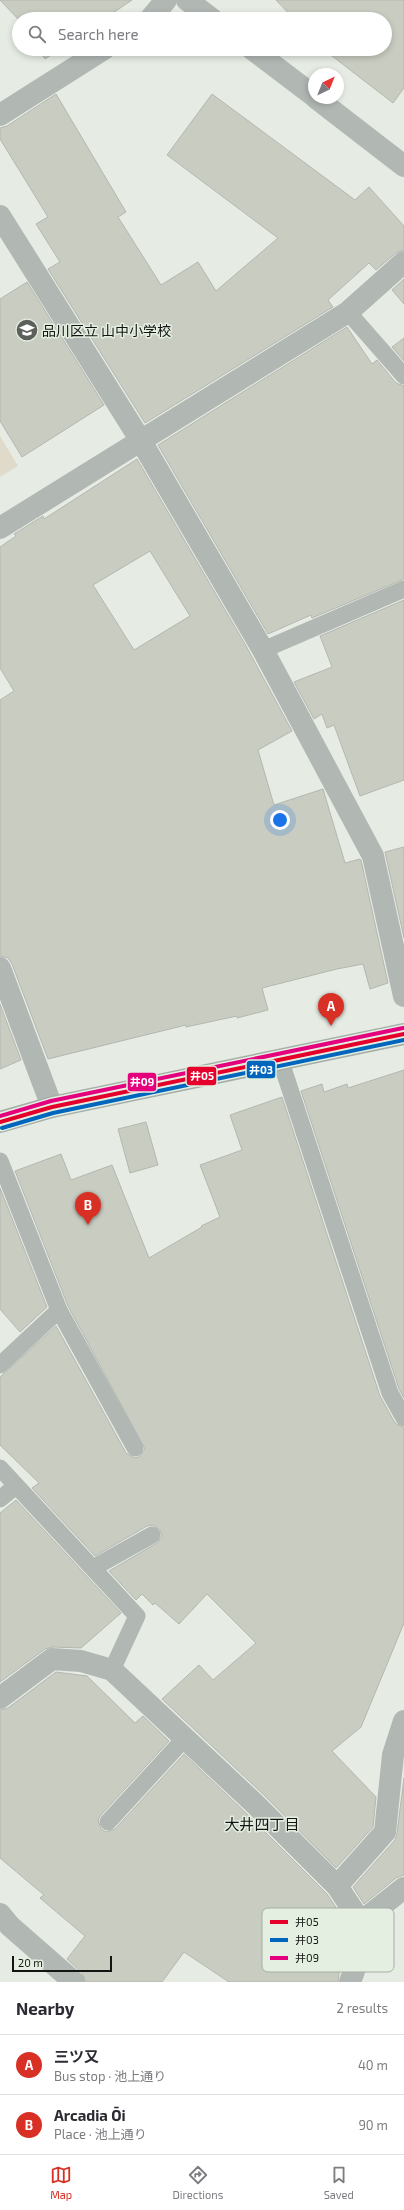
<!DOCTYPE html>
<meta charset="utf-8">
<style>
body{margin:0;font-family:"Exo 2","Noto Sans JP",sans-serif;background:#f7f7f7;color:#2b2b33}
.compass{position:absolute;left:308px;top:68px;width:36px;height:36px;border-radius:50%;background:#fff;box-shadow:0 2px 6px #0003;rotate:43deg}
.scale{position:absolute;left:12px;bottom:10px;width:100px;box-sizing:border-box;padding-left:4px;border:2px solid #121511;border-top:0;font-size:11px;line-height:14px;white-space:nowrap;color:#121511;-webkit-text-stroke:3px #e4efe1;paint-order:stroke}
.you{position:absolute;left:280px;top:820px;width:14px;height:14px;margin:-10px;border:3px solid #fff;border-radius:50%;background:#1a73e8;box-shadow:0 0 0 6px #1a73e833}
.badge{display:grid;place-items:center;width:26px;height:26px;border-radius:50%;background:#d93025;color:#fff;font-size:13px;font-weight:700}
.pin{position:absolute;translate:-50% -33px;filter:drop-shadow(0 1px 2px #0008)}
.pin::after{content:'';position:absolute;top:21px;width:14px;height:12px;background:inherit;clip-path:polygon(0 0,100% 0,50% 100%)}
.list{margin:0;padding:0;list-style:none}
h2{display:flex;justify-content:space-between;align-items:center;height:52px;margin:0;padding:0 16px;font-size:17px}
h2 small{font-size:13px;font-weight:400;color:#7c7c81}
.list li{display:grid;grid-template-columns:26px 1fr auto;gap:12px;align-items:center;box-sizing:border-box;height:60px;padding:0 16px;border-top:1px solid #e1e1e2}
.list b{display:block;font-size:15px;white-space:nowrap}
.list p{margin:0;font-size:13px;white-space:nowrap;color:#7c7c81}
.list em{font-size:13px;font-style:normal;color:#7c7c81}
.icon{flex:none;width:22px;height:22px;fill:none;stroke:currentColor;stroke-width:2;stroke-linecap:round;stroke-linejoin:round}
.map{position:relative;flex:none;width:404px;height:1982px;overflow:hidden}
.search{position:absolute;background:#fff;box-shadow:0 2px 6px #0003;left:12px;right:12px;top:12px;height:44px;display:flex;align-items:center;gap:10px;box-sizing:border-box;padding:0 14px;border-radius:22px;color:#7c7c81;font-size:15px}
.sheet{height:172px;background:#fff}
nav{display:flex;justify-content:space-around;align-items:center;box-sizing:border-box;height:56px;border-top:1px solid #e1e1e2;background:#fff;font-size:11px;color:#7c7c81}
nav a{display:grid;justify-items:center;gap:2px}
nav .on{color:#d93025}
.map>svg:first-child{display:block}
.pitch{fill:#e0daca}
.building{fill:#c9ccc1;stroke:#b4b7b0;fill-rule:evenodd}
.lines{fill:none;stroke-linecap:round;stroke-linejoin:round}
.service{stroke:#b1b8b4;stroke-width:17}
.minor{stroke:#b1b8b4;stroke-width:22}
.tertiary{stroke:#b1b8b4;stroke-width:22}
.secondary{stroke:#a5aea9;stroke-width:22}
.bus-1-casing{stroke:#e4efe1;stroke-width:7}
.bus-2-casing{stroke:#e4efe1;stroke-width:7}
.bus-3-casing{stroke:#e4efe1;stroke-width:7}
.bus-1{stroke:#e4002b;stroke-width:4}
.bus-2{stroke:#0065bd;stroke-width:4}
.bus-3{stroke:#e5007d;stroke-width:4}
.labels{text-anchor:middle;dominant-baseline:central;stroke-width:3;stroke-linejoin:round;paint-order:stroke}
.poi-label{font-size:14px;fill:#121511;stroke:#e4efe1;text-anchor:start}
.neighbourhood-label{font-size:15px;fill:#121511;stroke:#e4efe1}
.key{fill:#e4efe1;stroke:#a5aea3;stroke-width:1}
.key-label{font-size:11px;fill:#121511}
.line-badge{stroke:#e4efe1;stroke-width:1.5}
.badge-label{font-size:11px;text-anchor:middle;font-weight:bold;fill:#fff}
</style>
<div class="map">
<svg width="404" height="1982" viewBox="0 0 404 1982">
<rect width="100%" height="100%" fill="#e6ece4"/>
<path class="pitch" d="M0,436L18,466L0,477Z"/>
<path class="building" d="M0,0H132L104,19L19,20Z
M276,0H404V88L393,103L323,49H385V19H294Z
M38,49H60L45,59Z
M56,94L126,212L118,217L161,285L198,262L216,291L278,238L167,155L212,94L355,200L369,187L404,226V250L396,253L376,270L369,263L328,300L333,307L145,423L48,269L60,262L36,224L48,217L0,139V128L7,126Z
M404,279V304L392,290Z
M27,282L104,405L22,457L0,421V299Z
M347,327L372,364L377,360L396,383L404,386V579L312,618L311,615L268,634L158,445Z
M404,338V361L392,347Z
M137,459L245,644L292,731L258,750L274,805L323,789L345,863L360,859L361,860L388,983L370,989L363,964L337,969L262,988L268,1010L237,1018V1016L186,1027V1025L48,1059L12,964L8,958L0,956V700L14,691L0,668V547L16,536L14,534L43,516L44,519ZM150,551L190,616L134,650L93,585Z
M404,600V780L360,796L334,725L327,728L322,714L314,719L294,682L332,667L320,636Z
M404,847V938L385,852Z
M0,1004L21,1060L0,1069Z
M404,1070V1398L399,1389L301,1091L322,1084L324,1092L347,1084L348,1088Z
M282,1097L380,1396L395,1423L404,1428V1623L361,1727L332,1751L376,1797L373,1827L336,1868L265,1796L162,1699L199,1665L213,1680L256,1643L207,1594L179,1624L155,1603L153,1605L142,1594L136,1600L109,1571L157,1543L162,1536L160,1530L153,1525L147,1526L95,1556L32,1488L39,1483L0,1445V1377L56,1326L126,1453L134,1458L139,1457L145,1449L68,1306L15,1171L61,1154L71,1180L112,1165L149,1258L202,1227L201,1226L220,1217L200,1165L242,1150L230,1115Z
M146,1122L158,1165L130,1173L118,1129Z
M0,1188L47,1307L20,1332L0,1309Z
M16,1500L121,1613L81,1648L53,1647L45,1649L0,1682V1513Z
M56,1672L87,1676L135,1723L143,1716L169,1741L101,1815L98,1820L101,1829L106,1832L115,1829L184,1754L247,1814L327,1894L347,1924L345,1926L338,1982H229L184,1952L162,1982H86L82,1973L67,1959L85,1936L40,1898L44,1895L0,1858V1710L8,1708Z
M404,1778V1875L396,1878L364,1904L353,1887L395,1840L397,1833Z"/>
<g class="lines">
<path class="service" d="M348,312L404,376
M263,650L404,589
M280,1059L390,1393L404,1418
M0,1161L59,1310L0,1365
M59,1310L135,1448
M0,1468L137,1616L112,1670
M0,1499L16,1486
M93,1568L152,1535
M108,1822L185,1738"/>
<path class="minor" d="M150,19L166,0
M0,115L104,49
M0,216L141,441L263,650L373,856L404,996
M0,528L348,312L404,262
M0,968L52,1107
M0,1698L52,1659L81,1661L112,1670L256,1805L337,1886L361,1922
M337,1886L385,1832L393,1755L404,1721
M0,1914L10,1926L74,1982
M350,1982L354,1971L361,1922L404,1888"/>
<path class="tertiary" d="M187,0L212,19
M252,49L314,96
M316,98L404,166"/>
<path class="secondary" d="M0,1122L52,1107L404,1034"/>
<g class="bus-1-casing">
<path id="bus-1" d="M0,1122L52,1107L404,1034"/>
</g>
<g class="bus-2-casing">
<path id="bus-2" d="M2,1128L53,1113L404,1040"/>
</g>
<g class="bus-3-casing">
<path id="bus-3" d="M0,1116L51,1101L403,1028"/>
</g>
<use href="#bus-1" class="bus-1"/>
<use href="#bus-2" class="bus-2"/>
<use href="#bus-3" class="bus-3"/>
</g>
<defs>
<g id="school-disc" transform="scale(1.15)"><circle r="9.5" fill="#5c605b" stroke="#e4efe1"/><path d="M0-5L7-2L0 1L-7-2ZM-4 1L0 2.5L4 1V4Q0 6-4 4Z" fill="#fff"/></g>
</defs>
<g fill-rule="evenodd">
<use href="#school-disc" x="27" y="330"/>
</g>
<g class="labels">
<g class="poi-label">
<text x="42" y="330">品川区立 山中小学校</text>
</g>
<g class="neighbourhood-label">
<text x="262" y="1824">大井四丁目</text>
</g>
</g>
<rect x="262" y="1908" width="132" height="64" rx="6" class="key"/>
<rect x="270" y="1920" width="18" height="4" fill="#e4002b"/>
<rect x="270" y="1938" width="18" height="4" fill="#0065bd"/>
<rect x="270" y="1956" width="18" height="4" fill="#e5007d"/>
<g class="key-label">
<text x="295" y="1926">井05</text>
<text x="295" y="1944">井03</text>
<text x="295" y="1962">井09</text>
</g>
<g class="line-badge">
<rect x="246" y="1060" width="30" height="19" rx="4" fill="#0065bd"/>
<rect x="186" y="1066" width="31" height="20" rx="4" fill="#e4002b"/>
<rect x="127" y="1072" width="30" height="20" rx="4" fill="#e5007d"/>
</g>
<g class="badge-label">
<text x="261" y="1074">井03</text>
<text x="202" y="1080">井05</text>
<text x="142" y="1086">井09</text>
</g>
</svg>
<svg class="compass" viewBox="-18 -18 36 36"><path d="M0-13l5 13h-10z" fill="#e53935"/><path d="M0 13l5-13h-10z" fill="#7c7c81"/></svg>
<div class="scale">20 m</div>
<div class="you"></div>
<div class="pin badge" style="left:331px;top:1026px">A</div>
<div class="pin badge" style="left:88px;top:1225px">B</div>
<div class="search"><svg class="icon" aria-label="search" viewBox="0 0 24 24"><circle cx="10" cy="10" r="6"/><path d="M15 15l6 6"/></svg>Search here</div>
</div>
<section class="sheet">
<h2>Nearby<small>2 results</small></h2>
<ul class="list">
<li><span class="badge">A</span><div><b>三ツ又</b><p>Bus stop · 池上通り</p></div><em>40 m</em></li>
<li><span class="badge">B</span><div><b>Arcadia Ōi</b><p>Place · 池上通り</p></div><em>90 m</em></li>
</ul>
</section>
<nav>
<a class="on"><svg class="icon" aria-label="map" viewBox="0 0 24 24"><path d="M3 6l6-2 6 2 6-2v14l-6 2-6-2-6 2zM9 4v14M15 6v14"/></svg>Map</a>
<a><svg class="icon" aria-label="directions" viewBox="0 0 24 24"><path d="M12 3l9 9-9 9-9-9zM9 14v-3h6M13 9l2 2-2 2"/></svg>Directions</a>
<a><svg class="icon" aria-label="saved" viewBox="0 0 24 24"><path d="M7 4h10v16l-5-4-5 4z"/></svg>Saved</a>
</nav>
